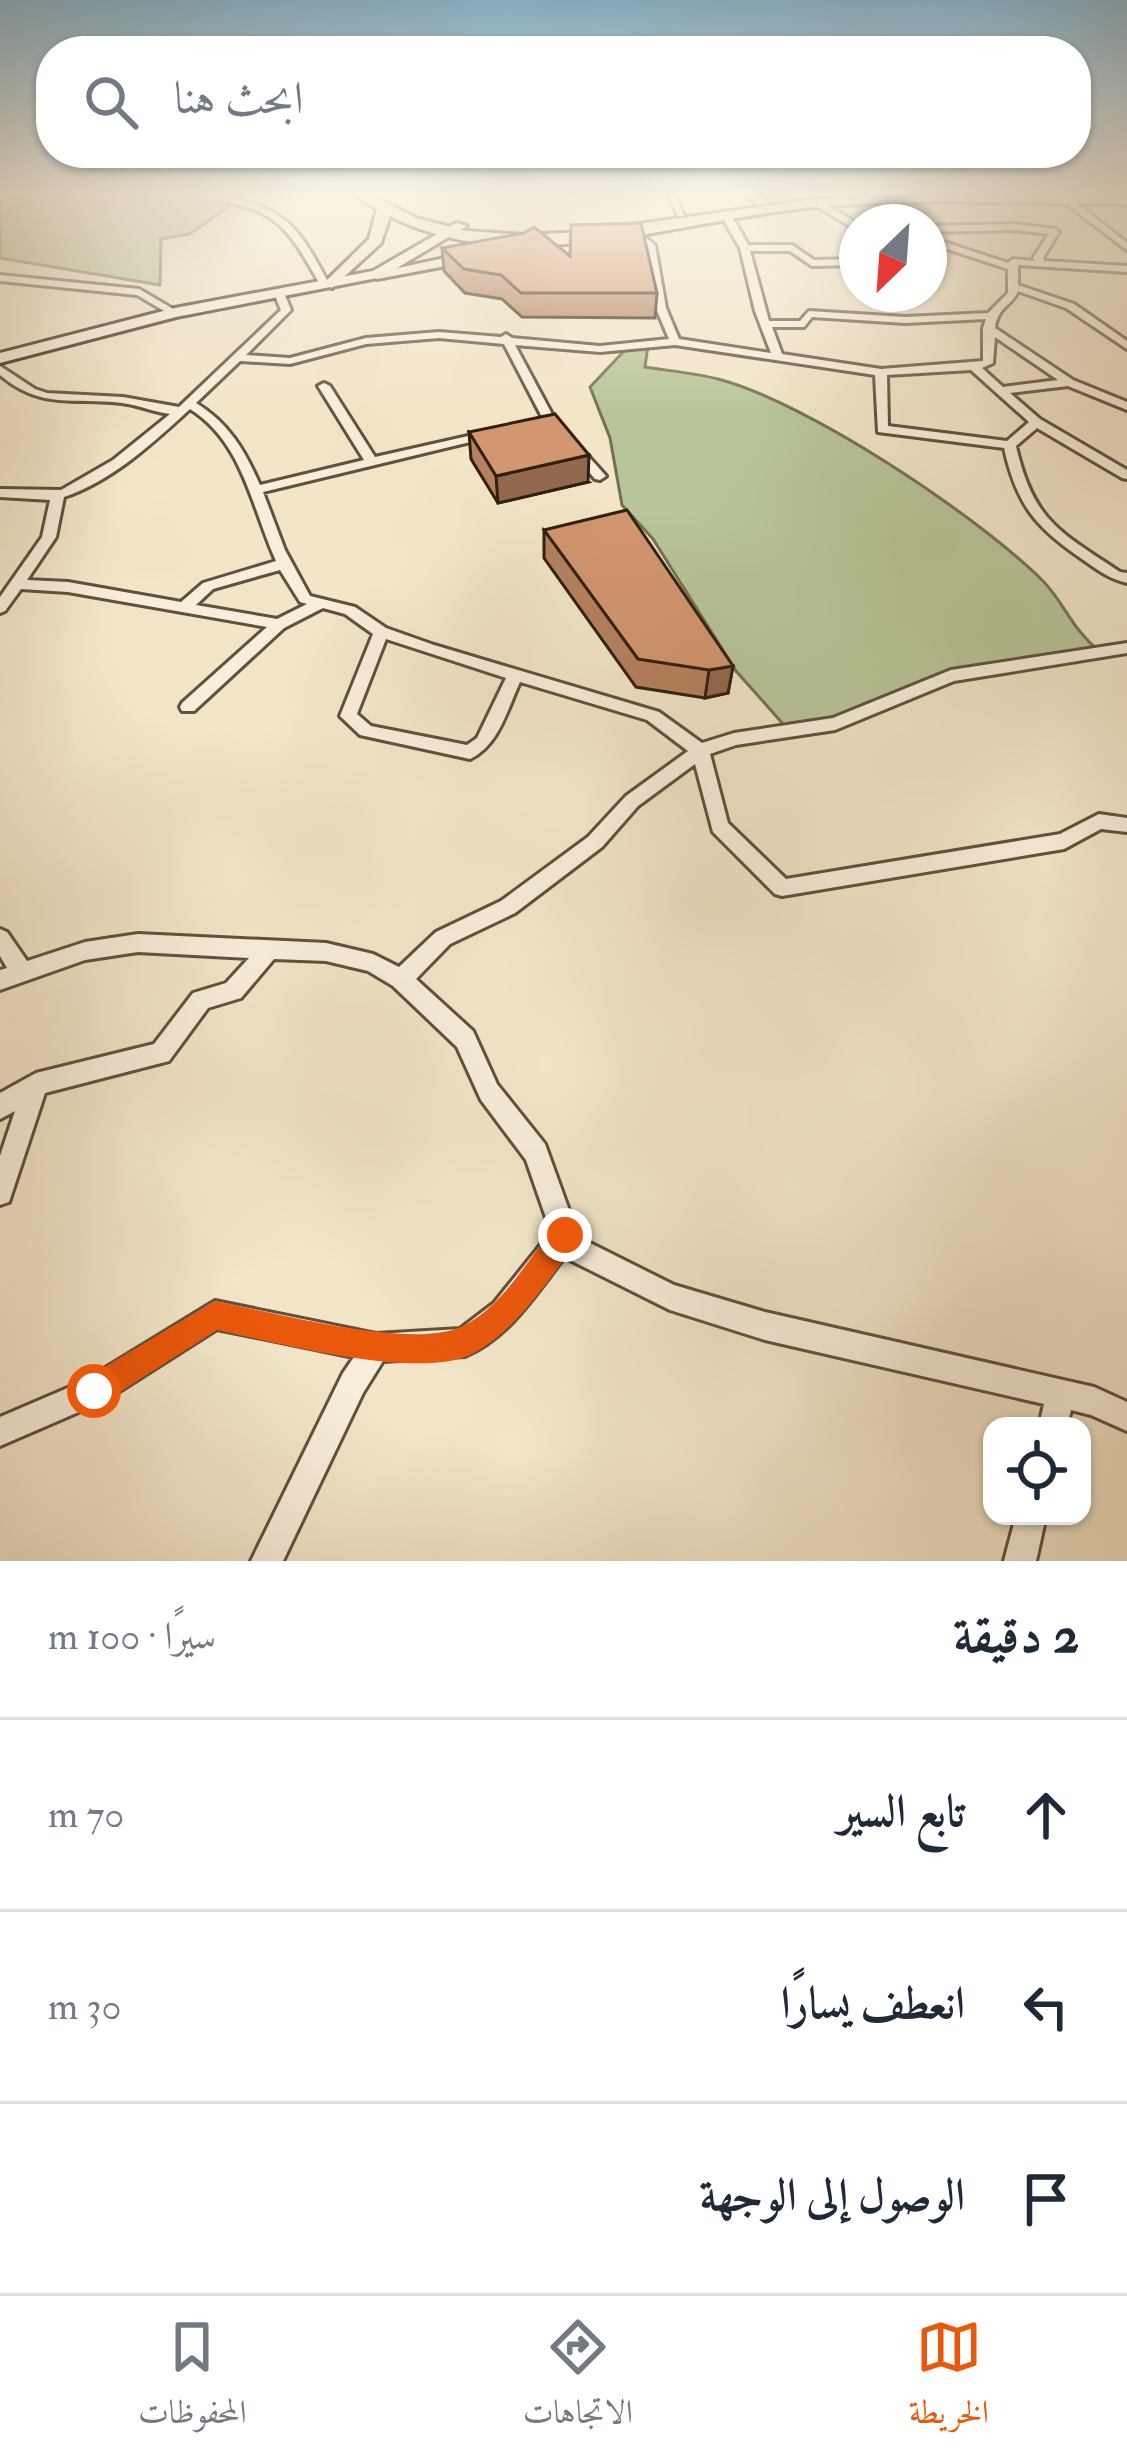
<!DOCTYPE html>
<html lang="ar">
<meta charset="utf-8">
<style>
body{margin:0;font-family:"IM FELL Double Pica",Amiri,serif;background:#f6f6f7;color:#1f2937;direction:rtl}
.controls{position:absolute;right:36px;bottom:36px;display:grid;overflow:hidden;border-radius:24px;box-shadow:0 3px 9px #0004}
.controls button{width:108px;height:108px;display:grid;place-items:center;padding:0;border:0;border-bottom:3px solid #e0e1e3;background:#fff;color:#1f2937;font:60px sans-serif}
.compass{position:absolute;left:839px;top:204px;width:108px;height:108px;border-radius:50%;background:#fff;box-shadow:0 3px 9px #0004;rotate:205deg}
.stop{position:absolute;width:36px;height:36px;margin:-27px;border:9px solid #ea580c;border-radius:50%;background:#fff}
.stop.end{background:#ea580c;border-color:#fff;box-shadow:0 3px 12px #0008}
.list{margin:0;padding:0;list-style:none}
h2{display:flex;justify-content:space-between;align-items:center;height:156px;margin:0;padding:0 48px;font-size:51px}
h2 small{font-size:39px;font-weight:400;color:#747a83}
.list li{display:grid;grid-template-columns:78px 1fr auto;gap:36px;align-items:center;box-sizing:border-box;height:192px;padding:0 48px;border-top:3px solid #e0e1e3}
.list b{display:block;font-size:45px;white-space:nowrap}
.list em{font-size:39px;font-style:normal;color:#747a83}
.icon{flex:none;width:66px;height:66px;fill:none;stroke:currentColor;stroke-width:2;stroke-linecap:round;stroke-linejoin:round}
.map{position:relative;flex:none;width:1127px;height:1561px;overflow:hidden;direction:ltr}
.search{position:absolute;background:#fff;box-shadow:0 3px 9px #0004;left:36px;right:36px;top:36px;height:132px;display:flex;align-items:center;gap:30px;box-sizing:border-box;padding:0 42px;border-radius:48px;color:#747a83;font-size:45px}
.sheet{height:732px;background:#fff}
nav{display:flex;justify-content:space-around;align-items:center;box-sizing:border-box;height:168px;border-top:3px solid #e0e1e3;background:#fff;font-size:33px;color:#747a83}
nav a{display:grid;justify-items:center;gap:6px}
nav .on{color:#ea580c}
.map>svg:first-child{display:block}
.green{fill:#b8c598;stroke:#747254;stroke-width:3}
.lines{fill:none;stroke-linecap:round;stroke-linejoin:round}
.minor-casing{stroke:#61503d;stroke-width:6}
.tertiary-casing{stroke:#61503d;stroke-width:6}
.secondary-casing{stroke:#311f0f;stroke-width:6}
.primary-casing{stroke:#311f0f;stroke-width:6}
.minor{fill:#f7eedb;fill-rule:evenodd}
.tertiary{fill:#f7eedb;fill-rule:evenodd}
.secondary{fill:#f7eedb;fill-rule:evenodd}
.primary{fill:#f2e5c8;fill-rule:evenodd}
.wall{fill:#b58160;stroke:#311f0f;stroke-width:3}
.shaded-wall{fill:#93694e;stroke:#311f0f;stroke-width:3}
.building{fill:#d29670;stroke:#311f0f;stroke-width:3}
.route{fill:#ea580c}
</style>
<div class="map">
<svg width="1127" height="1561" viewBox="0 0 1127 1561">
<rect width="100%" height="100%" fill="#f2e5c8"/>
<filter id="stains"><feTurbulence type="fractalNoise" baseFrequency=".00167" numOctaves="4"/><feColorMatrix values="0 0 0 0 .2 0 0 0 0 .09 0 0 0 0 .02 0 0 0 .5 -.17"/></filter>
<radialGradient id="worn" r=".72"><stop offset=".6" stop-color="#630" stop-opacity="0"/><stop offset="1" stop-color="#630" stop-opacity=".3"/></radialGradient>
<path class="green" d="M0,194H248L189,234L161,239L160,285L0,258Z
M648,345L645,367C669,371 695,373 718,379C807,402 978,516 1043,581C1066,605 1070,627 1100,652L951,676L835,724L791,733L736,671L653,539L622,505L610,438L590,387L625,350Z"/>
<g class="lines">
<g class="minor-casing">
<path id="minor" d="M196,194C212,193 227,197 243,201C293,213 306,242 329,284L321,286C300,250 286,217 243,206C227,201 210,200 196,194Z
M668,194H676L684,216H678Z
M832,194H841L847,198L840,200Z
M1064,198H1070L1127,243V250L1064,202Z
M814,201H820L857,223V230L814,205Z
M724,211L736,223L748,245H792L814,260L857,259V265L812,266L790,251H750L769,321H800L809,311L905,317L988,313L1008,293V269L929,243V237L1008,263L1013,259L1035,261L1033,258L1049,234L1015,230L929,232V226L1015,224L1055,229L1059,232L1043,258L1045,261L1127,266V272L1018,265V285L1074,304L1127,341V349L1066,308L1018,291C1011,307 998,306 995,328L1073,380L1127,402V410L1068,386L1010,393L1040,419L1127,470V479L1122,478L1037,428L1016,446C1033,521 1060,532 1120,572L1127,573V583C1110,579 1099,571 1085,561C1036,528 1017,506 1004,448L878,432L875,375L675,345L600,352L515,345L554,418L606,476L600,480L595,479L543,419L504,344L439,338L366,344L290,364L240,361L196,403C229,423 245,451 260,485L364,460L318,386L324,383L330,386L375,457L495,430V436L263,492L285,550L310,596L355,607L386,628L434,645L659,712L702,743L734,733L833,718L951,670L1127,643V653L954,681L835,730L736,745L710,754L728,823L786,879L1060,834L1099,814L1127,818V832L1101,829L1064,849L782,896L775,894L713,832L695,764L638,806L602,847L515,913L450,944L416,979L473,1031L497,1084L545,1144L575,1227L588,1242L674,1285L765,1312L1094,1387L1127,1402V1431L1091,1415L1071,1410L1067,1426H1039L1044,1404L765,1340L670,1310L570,1260L566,1255C537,1292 510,1337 465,1356L383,1361L363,1393L283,1561H251L343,1373L354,1357L217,1329L104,1401L0,1446V1417L84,1381L215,1301L376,1334L460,1329L494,1303L551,1232L526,1160L481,1100L457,1047L393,986L368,971L326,961L274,959L241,998L208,1008L169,1061L45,1093L12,1193L9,1202L0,1205V1156L15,1111L0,1119V1093L36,1073L154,1044L193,993L226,983L249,958L138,952L85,960L0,990V970L7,968L0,956V929L7,932L27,961L85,942L138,934L326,943L373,954L399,967L436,932L501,901L588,837L626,796L688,751L647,720L520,682C507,710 499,745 470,759L360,735L340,716L373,634L345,614L323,608L284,628L194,711H182L180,707L182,703L267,627L68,592L21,589L5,611L0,613V597L42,537L50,500L0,497V489L61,490L113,460L170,414C154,412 138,405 122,403C73,397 41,410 0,375V366L35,389L47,393L123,397L179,407L281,310L274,293L279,290L284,293L291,310L246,355L290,358L366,338L439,332L501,337L506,334L512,338L600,346L669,339L656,308L647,246L632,234L635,229L655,245L666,308L679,339L771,353L755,311L740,248L720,214ZM812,317L905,323L986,319L983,328V361L881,369L782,354L772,327H804ZM995,337L1058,380L1003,387L982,368L993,363ZM971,370L1029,422L1007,441L888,426L887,375ZM190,409C243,442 252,508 276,561L203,583L181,602L68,582L27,580L56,537L64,497C112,481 153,443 190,409ZM280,570L300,602L307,604L277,619L196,605L213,589ZM386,639L506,678L477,738L467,745L371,726L357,714Z
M0,275L139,289L180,313L171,315L137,295L0,281Z
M1016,1516H1046L1036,1561H1004Z"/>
</g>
<g class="tertiary-casing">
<path id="tertiary" d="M743,194H755L769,203L759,205Z"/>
</g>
<g class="secondary-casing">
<path id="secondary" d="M456,223L467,226L382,277L176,317L0,363V353L175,308L373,271Z"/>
</g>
<g class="primary-casing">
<path id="primary" d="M352,194H368L416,218L466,231L524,235L582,232L815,199L1127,196V204C1023,203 918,198 815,207C680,219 518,282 390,216L381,243L332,288L324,283L369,239L377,209Z
M483,250L488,258L377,279L369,274Z"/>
</g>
<use href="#minor" class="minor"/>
<use href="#tertiary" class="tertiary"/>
<use href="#secondary" class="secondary"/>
<use href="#primary" class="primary"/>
</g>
<path class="wall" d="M442,248L570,256L657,293L655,318L522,317L502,299L465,293L444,271Z
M469,432L588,482L498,503L471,459Z
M544,530L733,666L728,693L705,698L636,687L544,558Z"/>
<path class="shaded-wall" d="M589,455L588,482L498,503L496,476Z
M733,666L728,693L705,698L709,670Z"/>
<path class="building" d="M641,223L657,293H521L501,275L464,269L442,248L524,233L534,227L570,256L571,225Z
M555,414L589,455L496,476L469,432Z
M627,510L733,666L709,670L638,659L544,530Z"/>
<linearGradient id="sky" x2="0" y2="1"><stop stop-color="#89b8d3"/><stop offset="0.47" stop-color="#f9f3e6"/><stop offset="1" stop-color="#f9f3e6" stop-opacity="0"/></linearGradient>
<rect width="1127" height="412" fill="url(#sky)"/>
<path class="route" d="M565,1221L579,1235L575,1245C545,1284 517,1329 474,1353C423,1382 275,1342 217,1330L104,1402L94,1406L83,1402L78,1391L83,1380L215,1301C272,1312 410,1350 461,1327C501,1309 529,1258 555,1226Z"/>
<rect width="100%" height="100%" filter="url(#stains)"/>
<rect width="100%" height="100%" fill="url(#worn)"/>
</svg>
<div class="controls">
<button><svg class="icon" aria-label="locate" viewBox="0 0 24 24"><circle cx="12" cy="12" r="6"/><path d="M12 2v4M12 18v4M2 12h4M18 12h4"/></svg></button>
</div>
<svg class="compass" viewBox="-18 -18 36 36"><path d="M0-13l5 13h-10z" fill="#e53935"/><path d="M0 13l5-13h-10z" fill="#747a83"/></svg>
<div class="stop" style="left:94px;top:1391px"></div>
<div class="stop end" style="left:565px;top:1235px"></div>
<div class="search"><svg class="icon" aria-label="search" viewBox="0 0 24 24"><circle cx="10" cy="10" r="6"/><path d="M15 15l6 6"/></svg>ابحث هنا</div>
</div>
<section class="sheet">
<h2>2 دقيقة<small>سيرًا · 100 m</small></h2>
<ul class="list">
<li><svg class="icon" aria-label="ahead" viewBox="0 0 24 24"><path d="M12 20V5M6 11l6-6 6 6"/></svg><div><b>تابع السير</b></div><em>70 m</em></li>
<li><svg class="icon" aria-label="left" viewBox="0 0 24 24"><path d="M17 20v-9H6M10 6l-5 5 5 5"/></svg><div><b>انعطف يسارًا</b></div><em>30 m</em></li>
<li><svg class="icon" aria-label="arrive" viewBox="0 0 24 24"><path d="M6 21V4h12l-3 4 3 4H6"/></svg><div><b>الوصول إلى الوجهة</b></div></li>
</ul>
</section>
<nav>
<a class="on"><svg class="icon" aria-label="map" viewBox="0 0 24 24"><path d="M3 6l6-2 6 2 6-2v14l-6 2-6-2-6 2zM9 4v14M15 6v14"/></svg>الخريطة</a>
<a><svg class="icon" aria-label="directions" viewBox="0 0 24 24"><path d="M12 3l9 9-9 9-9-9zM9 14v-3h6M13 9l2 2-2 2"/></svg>الاتجاهات</a>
<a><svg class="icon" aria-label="saved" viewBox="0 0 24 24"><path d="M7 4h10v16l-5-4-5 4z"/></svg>المحفوظات</a>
</nav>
